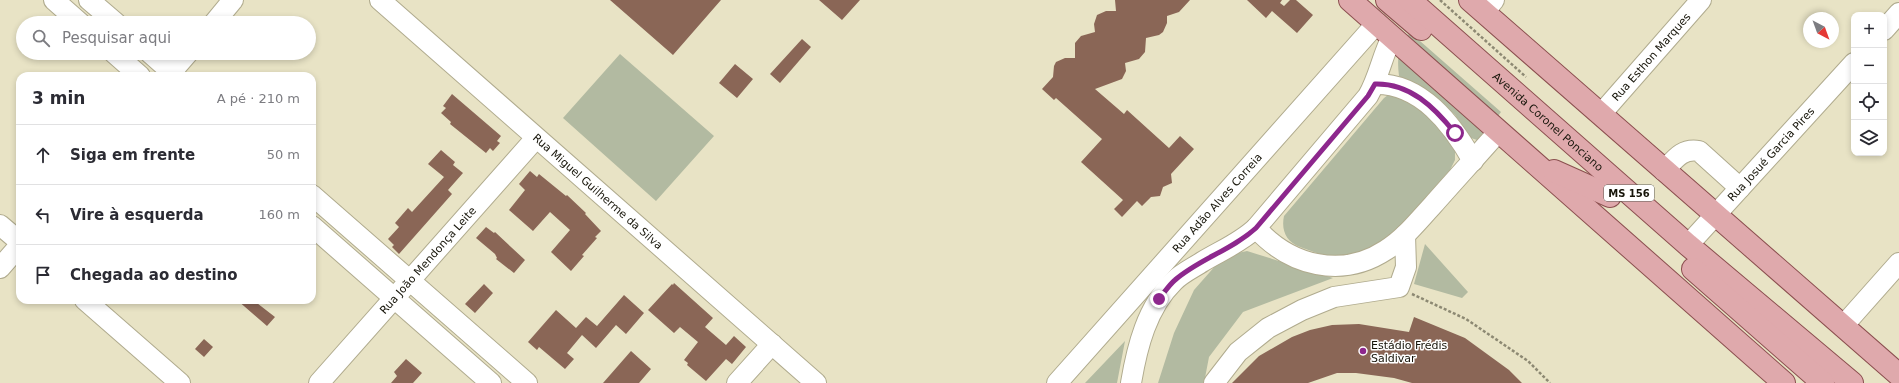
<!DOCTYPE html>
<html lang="pt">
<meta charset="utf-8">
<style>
body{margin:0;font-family:"DejaVu Sans",sans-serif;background:#f7f7f7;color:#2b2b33}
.controls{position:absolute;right:12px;top:12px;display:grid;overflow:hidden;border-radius:8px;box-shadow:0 2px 6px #0003}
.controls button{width:36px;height:36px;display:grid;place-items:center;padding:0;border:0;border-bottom:1px solid #e1e1e2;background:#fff;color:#2b2b33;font:20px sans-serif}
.compass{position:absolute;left:1803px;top:12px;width:36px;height:36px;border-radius:50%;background:#fff;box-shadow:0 2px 6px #0003;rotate:139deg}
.stop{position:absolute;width:12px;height:12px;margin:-9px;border:3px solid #8d278d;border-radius:50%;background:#fff}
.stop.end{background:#8d278d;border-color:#fff;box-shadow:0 1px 4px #0008}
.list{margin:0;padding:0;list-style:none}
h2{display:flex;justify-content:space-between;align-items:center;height:52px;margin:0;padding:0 16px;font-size:17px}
h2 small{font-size:13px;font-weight:400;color:#7c7c81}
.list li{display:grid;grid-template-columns:26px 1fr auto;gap:12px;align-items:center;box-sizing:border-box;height:60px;padding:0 16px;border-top:1px solid #e1e1e2}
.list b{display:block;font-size:15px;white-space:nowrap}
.list em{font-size:13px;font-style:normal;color:#7c7c81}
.icon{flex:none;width:22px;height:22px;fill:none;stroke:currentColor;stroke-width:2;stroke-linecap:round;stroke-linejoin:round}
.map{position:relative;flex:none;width:1899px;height:383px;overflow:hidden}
.search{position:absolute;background:#fff;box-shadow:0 2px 6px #0003;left:16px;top:16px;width:300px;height:44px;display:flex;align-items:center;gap:10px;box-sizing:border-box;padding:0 14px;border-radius:22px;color:#7c7c81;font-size:15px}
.panel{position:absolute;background:#fff;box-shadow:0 2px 6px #0003;left:16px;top:72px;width:300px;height:232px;border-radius:12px}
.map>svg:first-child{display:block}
.green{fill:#b2baa1}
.building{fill:#8a6656}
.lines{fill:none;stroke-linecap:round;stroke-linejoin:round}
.minor-casing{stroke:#b0ab8e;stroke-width:22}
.major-casing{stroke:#8b4f4f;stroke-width:24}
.path{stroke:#8d8973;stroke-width:2.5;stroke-dasharray:3 2;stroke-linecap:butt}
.minor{stroke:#fff;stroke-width:20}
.major{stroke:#dfa9ac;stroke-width:22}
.route{stroke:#8d278d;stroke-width:5}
.poi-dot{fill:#8d278d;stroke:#fff;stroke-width:1.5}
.labels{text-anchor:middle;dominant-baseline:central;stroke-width:3;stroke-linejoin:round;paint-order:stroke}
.shield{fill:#fff;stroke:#5c5a53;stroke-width:1}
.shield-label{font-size:10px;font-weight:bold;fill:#161409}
.street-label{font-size:11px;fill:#161409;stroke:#fff}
.poi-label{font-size:11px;fill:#161409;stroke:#fff;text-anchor:start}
</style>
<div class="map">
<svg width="1899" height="383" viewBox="0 0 1899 383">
<rect width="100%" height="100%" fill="#e8e3c5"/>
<path class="green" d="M1412,34L1501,112L1480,141L1471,138L1455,115L1443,104L1416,90L1399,76C1397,60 1398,49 1406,35Z
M620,54L714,136L656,201L563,118Z
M1397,93L1431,116L1455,148V160L1450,170C1430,192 1398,233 1373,248C1366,252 1350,256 1341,257C1327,258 1314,252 1300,247C1286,242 1281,230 1284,216L1384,98L1388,95Z
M1425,244L1468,292L1462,298L1414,284Z
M1247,251L1333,278L1243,312L1209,357L1204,383H1158L1174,333L1194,290L1224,256Z
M1125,341L1117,383H1085Z"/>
<path class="building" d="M610,0H721L673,55Z
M819,0H860L842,20Z
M1115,0H1190L1179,12L1167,16V23L1163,32L1159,35L1146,38L1145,52L1139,59L1125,63L1126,71L1122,79L1095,89L1124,114L1127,110L1169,148L1180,136L1194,149L1171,174L1172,183L1163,187L1160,196L1151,197L1142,206L1137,201L1122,217L1114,209L1123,200L1081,162L1102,139L1056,98L1054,100L1042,89L1053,77L1054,66L1056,62L1065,58H1075V43L1081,36L1095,32L1094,24L1097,15L1106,11H1116Z
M1247,0H1282L1280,3L1284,6L1290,0H1296L1313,15L1297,33L1272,11L1266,18Z
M802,39L811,47L780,83L770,74Z
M735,64L753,79L737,98L719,83Z
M452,94L501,136L497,141L500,143L493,151L490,148L486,153L450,124L451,122L441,113L446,108L443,106Z
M441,150L455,162L453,165L463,173L448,190L452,194L399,254L392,247L394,245L388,239L399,227L395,223L408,208L412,212L444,177L428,164Z
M530,171L537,177L539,174L566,196L567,195L586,213L585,214L601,231L595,237L597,238L582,255L584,256L571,271L551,252L570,230L550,212L533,231L509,210L525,190L519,184Z
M486,227L494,233L495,232L525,260L514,273L496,259L497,258L495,254L476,238Z
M674,283L713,318L705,327L726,345L734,336L746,347L732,364L726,359L706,381L687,365L688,363L684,360L698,342L680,327L674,333L648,310L672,284L673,285Z
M484,284L493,293L475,313L465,304Z
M624,295L644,313L626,334L616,325L596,348L582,335L567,353L574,359L565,369L539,347L537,350L528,342L556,310L576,328L586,317L597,326Z
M237,300H253L275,317L267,326Z
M1414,317L1465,338L1509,370L1522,383H1412L1394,378L1356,373H1337L1308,383H1232L1259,356L1292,337L1310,330L1332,325L1359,324L1409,332Z
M204,339L213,347L204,357L195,349Z
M631,351L651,369L639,383H603Z
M406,359L422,373L413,383H391L397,376L394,372Z"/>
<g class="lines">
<g class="minor-casing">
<g id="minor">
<path d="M54,0L80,23"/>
<path d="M89,0L116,23"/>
<path id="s1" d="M380,0L816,383"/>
<path d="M1484,12L1494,0"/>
<path d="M214,23L233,0"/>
<path d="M1884,30L1899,13"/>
<path d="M114,53L140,76"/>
<path d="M150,53L176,76"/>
<path d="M168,76L188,53"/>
<path d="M1375,84C1421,83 1452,124 1473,161"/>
<path id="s2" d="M1601,114L1701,0"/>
<path d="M1664,171C1675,159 1682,148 1699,151L1740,188"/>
<path d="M312,195L527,383"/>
<path d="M0,225L20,242"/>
<path d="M312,226L491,383"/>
<path d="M1256,228C1290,266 1342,279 1386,250C1404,239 1418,221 1432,206C1454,181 1477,156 1499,131"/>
<path id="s3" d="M1688,245L1854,63"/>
<path d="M0,268L20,245"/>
<path d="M85,300L180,383"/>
<path d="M1843,326L1899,263"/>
<path id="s4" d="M319,383L536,138"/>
<path d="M737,383L772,344"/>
<path id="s5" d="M1057,383L1377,23"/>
<path d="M1131,383C1137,347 1147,307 1174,281C1182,273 1193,268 1202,262C1220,251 1240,243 1256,228L1368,96C1379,77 1382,56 1392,37"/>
<path d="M1214,383L1238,352L1268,328L1302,310L1334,297L1399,287L1406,267L1405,235"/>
</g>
</g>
<g class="major-casing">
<g id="major">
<path d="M1350,0L1784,383"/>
<path d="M1387,0L1421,29"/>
<path id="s6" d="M1410,0L1688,245L1852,383"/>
<path d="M1470,0L1899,375"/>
<path d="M1554,171L1610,196"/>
<path d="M1693,269L1823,383"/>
</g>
</g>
<path class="path" d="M1440,0L1526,77
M1412,294L1466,319L1528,361L1550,383"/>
<use href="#minor" class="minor"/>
<use href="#major" class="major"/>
</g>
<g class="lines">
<path class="route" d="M1159,299C1164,293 1169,285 1175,280C1199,259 1232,250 1256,228L1368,96L1375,84C1410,83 1434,107 1455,133"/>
</g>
<circle class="poi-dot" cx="1363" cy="351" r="4"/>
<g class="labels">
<rect class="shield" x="1604" y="185" width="50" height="16" rx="3"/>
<g class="shield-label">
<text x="1629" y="193">MS 156</text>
</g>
<g class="street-label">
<text stroke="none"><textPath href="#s2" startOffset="76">Rua Esthon Marques</textPath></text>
<text stroke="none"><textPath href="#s6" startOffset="184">Avenida Coronel Ponciano</textPath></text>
<text stroke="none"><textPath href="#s3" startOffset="123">Rua Josué Garcia Pires</textPath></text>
<text stroke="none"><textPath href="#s1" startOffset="290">Rua Miguel Guilherme da Silva</textPath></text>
<text stroke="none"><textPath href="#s5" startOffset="241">Rua Adão Alves Correia</textPath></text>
<text stroke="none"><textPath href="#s4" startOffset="164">Rua João Mendonça Leite</textPath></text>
</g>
<g class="poi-label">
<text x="1371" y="345">Estádio Frédis<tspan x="1371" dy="13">Saldivar</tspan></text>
</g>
</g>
</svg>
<div class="controls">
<button>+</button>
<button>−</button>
<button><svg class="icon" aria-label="locate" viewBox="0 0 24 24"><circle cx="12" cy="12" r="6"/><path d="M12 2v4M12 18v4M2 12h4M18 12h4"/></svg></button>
<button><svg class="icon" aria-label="layers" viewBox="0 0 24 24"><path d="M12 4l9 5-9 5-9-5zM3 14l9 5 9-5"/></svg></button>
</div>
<svg class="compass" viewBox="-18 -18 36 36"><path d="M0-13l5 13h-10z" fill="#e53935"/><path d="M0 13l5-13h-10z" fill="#7c7c81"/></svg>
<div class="stop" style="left:1455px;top:133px"></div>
<div class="stop end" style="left:1159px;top:299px"></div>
<div class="search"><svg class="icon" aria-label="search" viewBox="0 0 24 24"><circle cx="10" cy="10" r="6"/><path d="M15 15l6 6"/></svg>Pesquisar aqui</div>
<section class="panel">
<h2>3 min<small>A pé · 210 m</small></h2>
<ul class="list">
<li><svg class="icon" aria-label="ahead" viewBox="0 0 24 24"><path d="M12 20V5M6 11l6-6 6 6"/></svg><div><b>Siga em frente</b></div><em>50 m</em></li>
<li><svg class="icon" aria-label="left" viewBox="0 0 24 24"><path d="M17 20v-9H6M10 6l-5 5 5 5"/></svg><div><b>Vire à esquerda</b></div><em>160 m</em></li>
<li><svg class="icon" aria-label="arrive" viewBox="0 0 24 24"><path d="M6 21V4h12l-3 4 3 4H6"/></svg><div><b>Chegada ao destino</b></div></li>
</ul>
</section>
</div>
